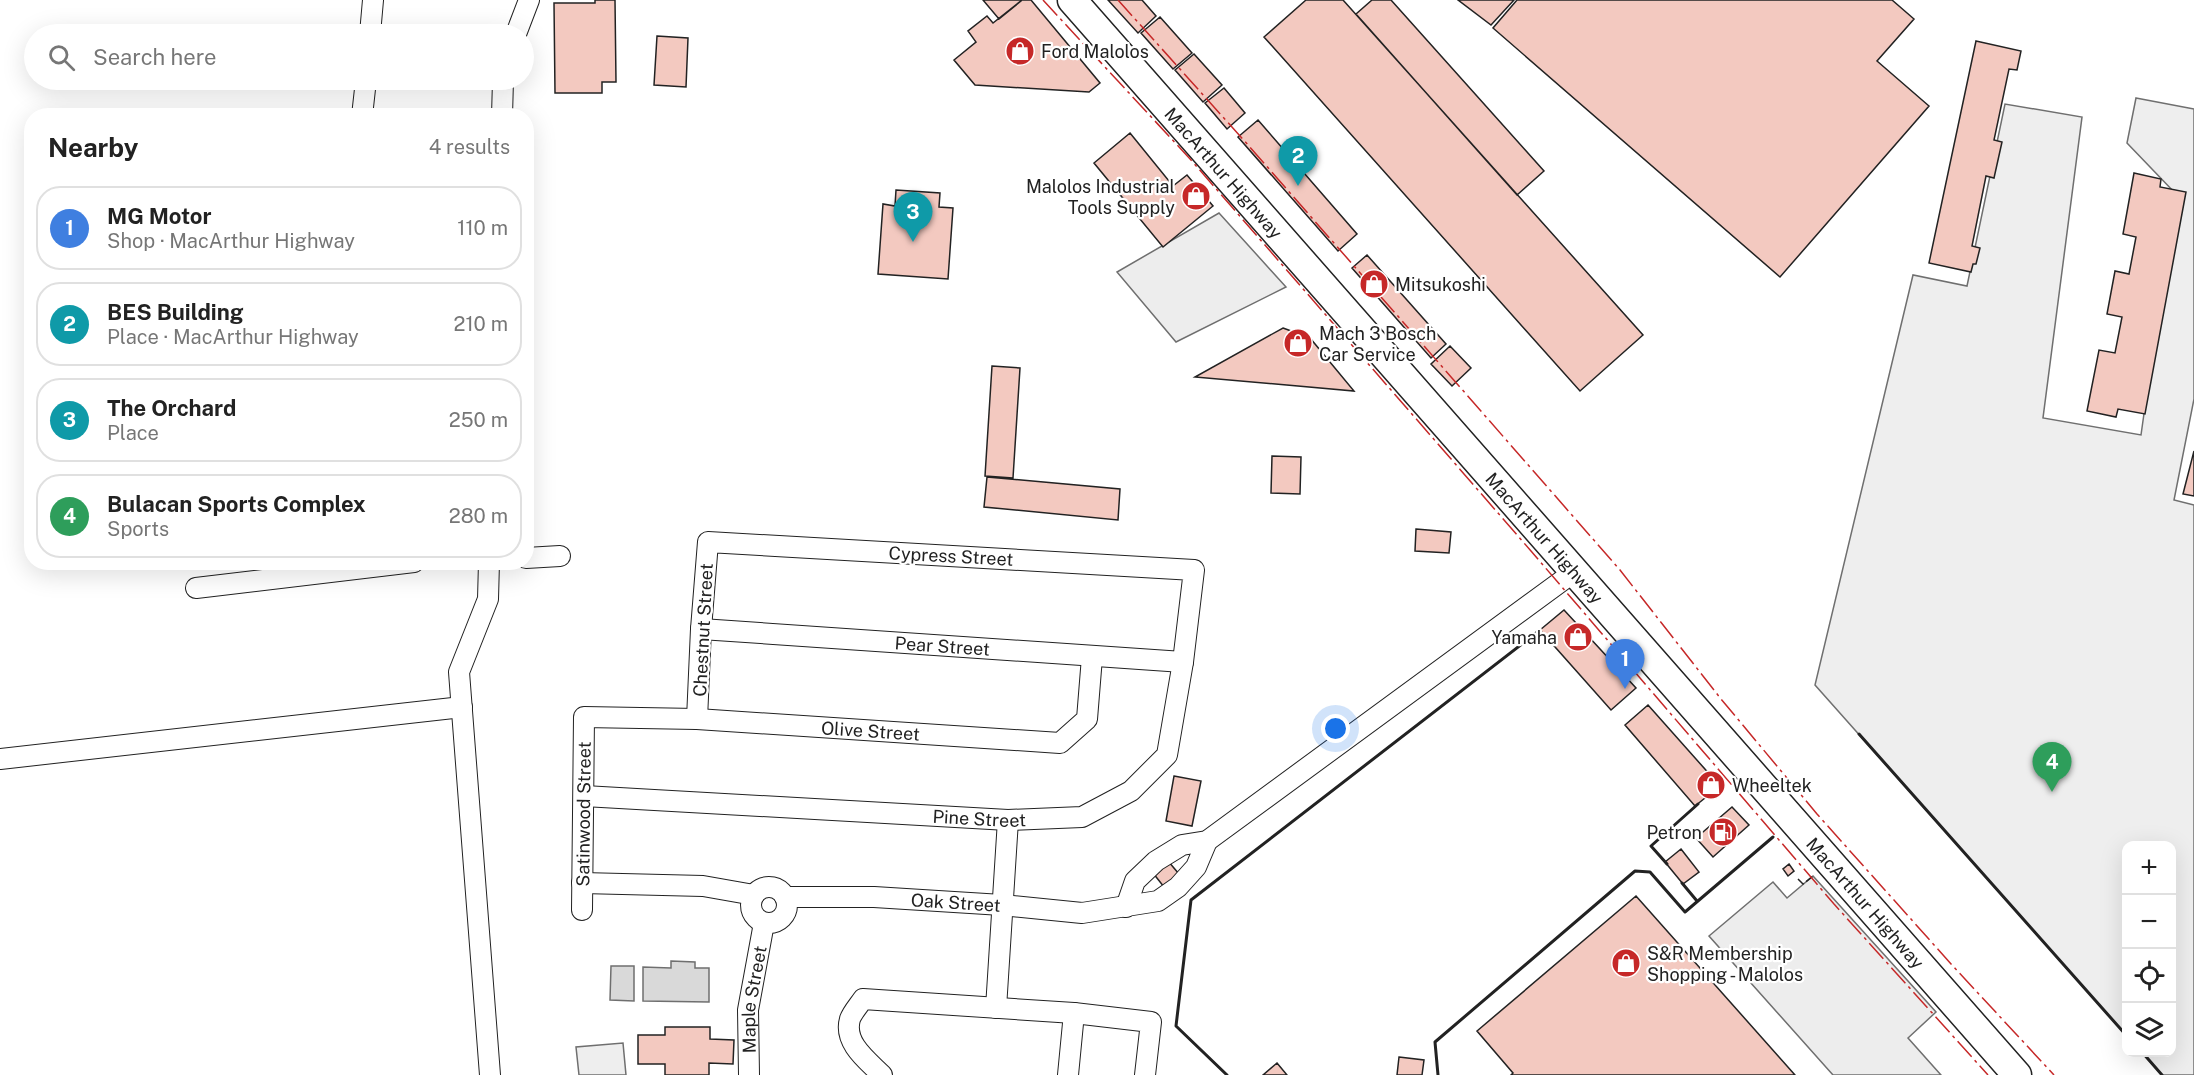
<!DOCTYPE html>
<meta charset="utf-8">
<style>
body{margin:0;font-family:"Public Sans",sans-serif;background:#f6f6f6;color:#222}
.controls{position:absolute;right:18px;bottom:18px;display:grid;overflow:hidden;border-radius:12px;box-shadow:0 6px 24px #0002}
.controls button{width:54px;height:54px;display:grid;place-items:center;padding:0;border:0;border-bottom:2px solid #e0e0e0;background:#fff;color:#222;font:30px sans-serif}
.you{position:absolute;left:1336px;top:729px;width:21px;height:21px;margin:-15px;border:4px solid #fff;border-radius:50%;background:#1a73e8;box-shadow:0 0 0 9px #1a73e833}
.badge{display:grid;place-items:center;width:39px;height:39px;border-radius:50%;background:#c62828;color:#fff;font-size:20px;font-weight:700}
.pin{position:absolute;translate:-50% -50px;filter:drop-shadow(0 2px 3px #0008)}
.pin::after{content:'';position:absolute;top:32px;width:21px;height:18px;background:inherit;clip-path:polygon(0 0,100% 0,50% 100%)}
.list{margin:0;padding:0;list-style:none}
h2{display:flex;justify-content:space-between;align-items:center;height:78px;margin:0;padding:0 24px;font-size:26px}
h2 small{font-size:20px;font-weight:400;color:#767676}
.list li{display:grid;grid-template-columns:39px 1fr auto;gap:18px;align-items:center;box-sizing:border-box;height:84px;margin:0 12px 12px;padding:0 12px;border:2px solid #e0e0e0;border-radius:24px}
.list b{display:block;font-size:22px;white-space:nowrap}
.list p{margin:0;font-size:20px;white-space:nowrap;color:#767676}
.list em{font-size:20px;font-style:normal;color:#767676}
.icon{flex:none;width:33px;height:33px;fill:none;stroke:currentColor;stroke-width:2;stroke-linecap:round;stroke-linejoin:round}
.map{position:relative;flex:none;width:2194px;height:1075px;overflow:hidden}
.search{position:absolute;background:#fff;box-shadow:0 6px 24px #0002;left:24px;top:24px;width:510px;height:66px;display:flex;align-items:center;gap:15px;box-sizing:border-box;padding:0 21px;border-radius:33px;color:#767676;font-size:22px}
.panel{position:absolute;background:#fff;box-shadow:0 6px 24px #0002;left:24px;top:108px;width:510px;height:462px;border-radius:24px}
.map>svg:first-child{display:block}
.green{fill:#eee;stroke:#6f6f6f;stroke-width:1.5}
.parking{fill:#ededed;stroke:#6f6f6f;stroke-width:1.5}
.water{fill:#d9d9d9;stroke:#6f6f6f;stroke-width:1.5}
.building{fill:#f3c9c0;stroke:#222;stroke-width:1.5}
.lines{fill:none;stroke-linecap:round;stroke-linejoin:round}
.minor-casing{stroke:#222;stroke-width:22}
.highway-casing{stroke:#222;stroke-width:31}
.minor{stroke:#fff;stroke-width:20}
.highway{stroke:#fff;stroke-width:28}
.fence{stroke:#222;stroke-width:1.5;stroke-dasharray:8 3;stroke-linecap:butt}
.wall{stroke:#222;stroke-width:3}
.power{stroke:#c62828;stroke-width:1.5;stroke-dasharray:21 4.5 3 4.5;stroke-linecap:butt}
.labels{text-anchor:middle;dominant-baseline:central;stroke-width:4.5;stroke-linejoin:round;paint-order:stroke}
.poi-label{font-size:18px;fill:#222;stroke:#fff;text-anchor:start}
.street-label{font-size:18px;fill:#222;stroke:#fff}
</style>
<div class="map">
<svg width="2194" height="1075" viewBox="0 0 2194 1075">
<rect width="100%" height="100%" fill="#fff"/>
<path class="green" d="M2136,98L2194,109V399L2174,500L2194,505V1075H2162L2142,1053L2172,1052V846H2126V1035L1815,685L1913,275L1967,286L2005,104L2082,117L2043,418L2141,435L2175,193L2127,143Z
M623,1043L626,1075H579L576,1047Z"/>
<path class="parking" d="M1219,213L1286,287L1176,342L1117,272Z
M1813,876L1936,1012L1908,1038L1941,1075H1833L1709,936L1773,882L1787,898Z"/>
<path class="water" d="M671,961L695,962V968H709V1002L643,1001V967L671,968Z
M611,966H634V1001L610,1000Z"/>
<path class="building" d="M595,0H615L616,82H602V93H555L554,3H595Z
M983,0H1020L1021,1L999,19Z
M1031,0L1100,83L1089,92L975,85L954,60L976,42L968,31L987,16L993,23L1022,0Z
M1108,0H1142L1156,16L1138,33Z
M1306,0H1343L1643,335L1580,391L1264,37Z
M1372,0H1391L1544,171L1517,195L1356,14Z
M1458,0H1514L1491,25Z
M1517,0H1892L1914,19L1877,61L1929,106L1780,277L1493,28Z
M1160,17L1192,53L1173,69L1141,33Z
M657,36L688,38L686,87L654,85Z
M1976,41L2021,51L2017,70L2009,69L1994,140L2002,142L1994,178L1986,176L1972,246L1980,248L1976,264H1973L1971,272L1929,263Z
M1194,54L1222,85L1203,102L1175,70Z
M1224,88L1245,113L1227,129L1205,103Z
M1258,120L1357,234L1338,251L1238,137Z
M1130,133L1173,186L1187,175L1213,206L1163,247L1094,163Z
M2134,173L2161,179L2160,187L2186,192L2145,414L2118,409L2116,417L2087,411L2099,350L2115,353L2122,317L2107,314L2115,271L2129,274L2136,237L2123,234Z
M896,190L940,193L939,207L953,208L948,279L878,274L883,204L895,206Z
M1367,255L1446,344L1431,358L1352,268Z
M1283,328L1310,338L1354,391L1195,377Z
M1450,346L1471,368L1452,386L1431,364Z
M992,366L1020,368L1013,478L985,476Z
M2194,451V496L2183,494Z
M1272,456L1301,457L1300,494L1271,493Z
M987,477L1120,489L1118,520L984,507Z
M1416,529L1451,532L1449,553L1415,551Z
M1564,610L1636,688L1611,710L1540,630Z
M1648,705L1720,786L1695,806L1625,725Z
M1174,776L1201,781L1192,826L1166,821Z
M1732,807L1749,825L1713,857L1696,838Z
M1681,849L1699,872L1683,884L1665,862Z
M1168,861L1179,874L1164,887L1153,873Z
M1789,864L1794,871L1788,876L1783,869Z
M1636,896L1795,1075H1511L1513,1073L1477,1031Z
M665,1027H710V1039L734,1040L733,1064L709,1063V1075H665V1064H638V1035H665Z
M1399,1057L1424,1060L1422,1075H1397Z
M1277,1063L1287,1075H1263Z"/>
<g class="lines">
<g class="minor-casing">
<g id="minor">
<path d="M370,34L373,0"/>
<path d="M516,34L529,0"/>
<path d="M362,116L366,80"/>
<path d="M502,116L503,80"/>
<path d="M526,558L560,556"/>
<path d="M489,562L488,599L459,672L490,1075"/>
<path d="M196,588L414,562"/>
<path id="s1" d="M701,629L1183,662"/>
<path d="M0,759L462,707"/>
<path id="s2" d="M584,796L1008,820L1082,817L1131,791L1167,755L1183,662L1194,570L708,542L701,629L697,719"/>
<path d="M582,883L703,886L754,895"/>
<circle cx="769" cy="905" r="18"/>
<path id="s3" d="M785,897H874L1002,905L1082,913L1158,901L1178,887L1196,867L1207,841"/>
<path d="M1126,907L1135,881L1156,861L1182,845L1207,841L1574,572"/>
<path id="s4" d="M582,910L584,717L697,719L1060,743L1087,719L1092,657"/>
<path d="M996,1008L1008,820"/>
<path id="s5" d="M749,1075L748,1010L764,923"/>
<path d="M882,1075C868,1061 843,1043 850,1019C852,1013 859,1005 863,999L1074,1013L1151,1022L1145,1075"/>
<path d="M1068,1075L1074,1013"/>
</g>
</g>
<g class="highway-casing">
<g id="highway">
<path id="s6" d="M1072,0L2017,1075"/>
</g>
</g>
<use href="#minor" class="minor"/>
<use href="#highway" class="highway"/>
<path class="fence" d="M1798,879L1803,884L1813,876"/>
<path class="wall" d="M1859,734L2126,1035
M1667,864L1651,846L1698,804
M1682,883L1697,901
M2142,1052L2162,1075
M1227,1075L1176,1026L1191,900L1540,630
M1438,1075L1435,1042L1635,871L1650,872L1685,912L1773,837"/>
<path class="power" d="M1043,0L1191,160L1531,551L1834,904L1988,1075
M1118,0L1249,146L1620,570L1721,699L1817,814L1952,965L2054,1075"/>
</g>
<defs>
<g id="shop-disc" transform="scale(1.5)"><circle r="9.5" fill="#c62828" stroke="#fff"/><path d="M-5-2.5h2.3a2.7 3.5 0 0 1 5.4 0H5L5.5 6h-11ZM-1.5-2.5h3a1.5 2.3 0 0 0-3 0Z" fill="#fff"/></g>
<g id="fuel-disc" transform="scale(1.5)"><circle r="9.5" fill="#c62828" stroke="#fff"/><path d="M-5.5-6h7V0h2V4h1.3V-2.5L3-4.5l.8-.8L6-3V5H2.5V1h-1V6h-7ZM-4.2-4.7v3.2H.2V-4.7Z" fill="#fff"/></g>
</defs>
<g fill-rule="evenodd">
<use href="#shop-disc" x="1020" y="51"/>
<use href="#shop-disc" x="1196" y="196"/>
<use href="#shop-disc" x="1374" y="284"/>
<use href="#shop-disc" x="1298" y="343"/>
<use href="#shop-disc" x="1578" y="637"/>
<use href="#shop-disc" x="1711" y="785"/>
<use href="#fuel-disc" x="1723" y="832"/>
<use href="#shop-disc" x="1626" y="963"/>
</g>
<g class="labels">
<g class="poi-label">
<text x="1041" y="51">Ford Malolos</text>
<text x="1175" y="186" text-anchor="end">Malolos Industrial<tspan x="1175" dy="21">Tools Supply</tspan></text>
<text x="1395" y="284">Mitsukoshi</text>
<text x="1319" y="333">Mach 3 Bosch<tspan x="1319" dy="21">Car Service</tspan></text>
<text x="1557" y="637" text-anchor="end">Yamaha</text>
<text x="1732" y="785">Wheeltek</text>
<text x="1702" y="832" text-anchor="end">Petron</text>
<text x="1647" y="953">S&amp;R Membership<tspan x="1647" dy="21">Shopping - Malolos</tspan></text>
</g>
<g class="street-label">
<text stroke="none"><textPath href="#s6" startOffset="230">MacArthur Highway</textPath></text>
<text stroke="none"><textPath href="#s6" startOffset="716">MacArthur Highway</textPath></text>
<text transform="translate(951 556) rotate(3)">Cypress Street</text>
<text transform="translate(703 630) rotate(-87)">Chestnut Street</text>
<text stroke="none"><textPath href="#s1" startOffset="242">Pear Street</textPath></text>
<text stroke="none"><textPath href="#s4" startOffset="480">Olive Street</textPath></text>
<text stroke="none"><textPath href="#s4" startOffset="96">Satinwood Street</textPath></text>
<text stroke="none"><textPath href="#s2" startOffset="396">Pine Street</textPath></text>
<text stroke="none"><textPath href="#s3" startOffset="171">Oak Street</textPath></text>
<text stroke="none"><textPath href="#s6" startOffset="1202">MacArthur Highway</textPath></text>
<text stroke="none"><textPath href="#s5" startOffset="76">Maple Street</textPath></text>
</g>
</g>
</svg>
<div class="controls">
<button>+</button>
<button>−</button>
<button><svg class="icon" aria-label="locate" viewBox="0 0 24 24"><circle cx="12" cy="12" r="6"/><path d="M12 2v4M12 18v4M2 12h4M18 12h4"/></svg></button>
<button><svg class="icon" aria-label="layers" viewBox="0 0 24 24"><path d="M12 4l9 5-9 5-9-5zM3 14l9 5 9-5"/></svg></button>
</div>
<div class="you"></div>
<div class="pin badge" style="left:1625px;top:689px;background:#3f7fe0">1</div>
<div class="pin badge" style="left:1298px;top:186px;background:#0f9aa8">2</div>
<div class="pin badge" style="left:913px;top:242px;background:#0f9aa8">3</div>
<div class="pin badge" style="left:2052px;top:792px;background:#2e9e5b">4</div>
<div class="search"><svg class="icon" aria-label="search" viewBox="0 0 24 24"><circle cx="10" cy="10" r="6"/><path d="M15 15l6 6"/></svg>Search here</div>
<section class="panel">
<h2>Nearby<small>4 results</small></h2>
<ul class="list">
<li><span class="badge" style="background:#3f7fe0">1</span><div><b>MG Motor</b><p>Shop · MacArthur Highway</p></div><em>110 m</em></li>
<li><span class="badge" style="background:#0f9aa8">2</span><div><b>BES Building</b><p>Place · MacArthur Highway</p></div><em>210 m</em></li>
<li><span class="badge" style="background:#0f9aa8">3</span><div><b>The Orchard</b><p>Place</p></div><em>250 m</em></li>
<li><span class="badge" style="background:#2e9e5b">4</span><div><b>Bulacan Sports Complex</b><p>Sports</p></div><em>280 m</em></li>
</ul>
</section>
</div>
